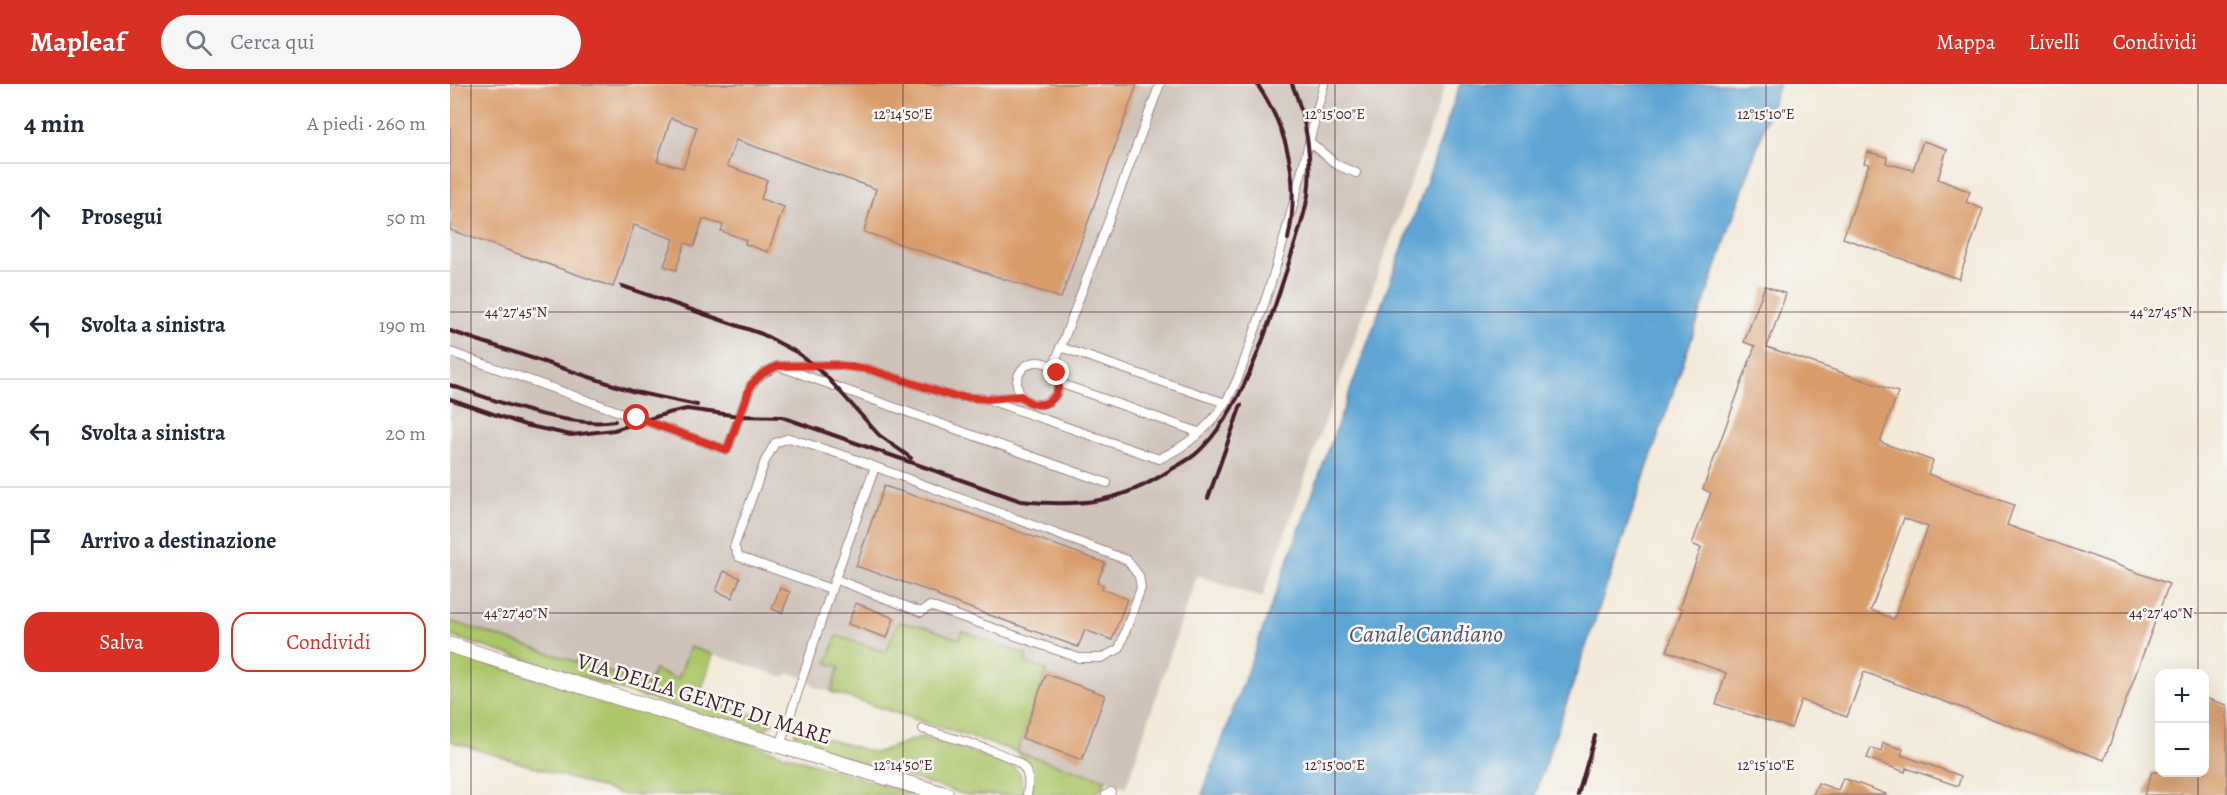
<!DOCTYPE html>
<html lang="it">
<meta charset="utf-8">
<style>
body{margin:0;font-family:Alegreya,serif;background:#f6f6f7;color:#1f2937}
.controls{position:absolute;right:18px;bottom:18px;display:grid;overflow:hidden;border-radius:12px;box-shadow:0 6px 24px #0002}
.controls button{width:54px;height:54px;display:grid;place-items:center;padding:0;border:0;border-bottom:2px solid #e0e1e3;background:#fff;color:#1f2937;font:30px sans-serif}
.stop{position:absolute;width:18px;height:18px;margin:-14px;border:4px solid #d93025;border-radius:50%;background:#fff}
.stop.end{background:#d93025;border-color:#fff;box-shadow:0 2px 6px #0008}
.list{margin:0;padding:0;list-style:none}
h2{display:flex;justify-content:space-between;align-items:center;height:78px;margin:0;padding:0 24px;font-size:26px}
h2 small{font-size:20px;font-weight:400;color:#747a83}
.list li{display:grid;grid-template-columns:39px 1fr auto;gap:18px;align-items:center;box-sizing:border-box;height:108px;padding:0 24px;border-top:2px solid #e0e1e3}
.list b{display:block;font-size:22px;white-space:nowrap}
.list em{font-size:20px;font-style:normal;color:#747a83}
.actions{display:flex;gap:12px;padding:18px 24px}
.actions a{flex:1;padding:14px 0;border:2px solid #d93025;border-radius:18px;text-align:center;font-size:21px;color:#d93025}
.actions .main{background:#d93025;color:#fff}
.icon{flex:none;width:33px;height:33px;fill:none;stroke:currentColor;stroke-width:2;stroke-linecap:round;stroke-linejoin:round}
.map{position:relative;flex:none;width:1777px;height:711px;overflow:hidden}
header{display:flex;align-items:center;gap:36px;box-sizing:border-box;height:84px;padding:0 30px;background:#d93025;color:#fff}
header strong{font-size:28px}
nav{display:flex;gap:33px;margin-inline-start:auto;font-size:21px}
.search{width:420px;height:54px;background:#f6f6f7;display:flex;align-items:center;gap:15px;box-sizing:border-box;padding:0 21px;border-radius:33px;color:#747a83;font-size:22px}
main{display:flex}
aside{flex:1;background:#fff}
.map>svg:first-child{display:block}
.industrial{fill:#cec2b9}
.green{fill:#acc66b;stroke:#7b724b;stroke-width:1.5}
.water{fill:#5ea5d4;stroke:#546280;stroke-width:1.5}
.building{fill:#d99d6c;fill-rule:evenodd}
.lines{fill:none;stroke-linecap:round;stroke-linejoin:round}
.service-casing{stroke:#9e8482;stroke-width:10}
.minor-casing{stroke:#9e8482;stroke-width:17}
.service{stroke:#fff;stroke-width:8}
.minor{stroke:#fff;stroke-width:15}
.rail{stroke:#4a1f2b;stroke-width:4}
.route{stroke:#d93025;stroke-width:8}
.ticks{fill:none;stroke:#4a1f2b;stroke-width:1.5;stroke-opacity:0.45}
.labels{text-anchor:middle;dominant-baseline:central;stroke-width:5;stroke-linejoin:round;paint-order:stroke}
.street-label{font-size:22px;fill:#4a1f2b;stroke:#f6f6f2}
.water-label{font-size:24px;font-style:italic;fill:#52556f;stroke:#f6f6f2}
.ticks-label{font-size:15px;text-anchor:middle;fill:#4a1f2b;stroke:#f6f6f2;stroke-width:5;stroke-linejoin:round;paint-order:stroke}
</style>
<header>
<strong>Mapleaf</strong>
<div class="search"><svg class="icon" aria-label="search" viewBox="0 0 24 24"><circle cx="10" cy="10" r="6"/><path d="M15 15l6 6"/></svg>Cerca qui</div>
<nav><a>Mappa</a><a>Livelli</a><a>Condividi</a></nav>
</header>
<main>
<aside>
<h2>4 min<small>A piedi · 260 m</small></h2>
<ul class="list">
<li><svg class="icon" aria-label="ahead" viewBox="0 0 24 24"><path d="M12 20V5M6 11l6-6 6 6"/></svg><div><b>Prosegui</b></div><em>50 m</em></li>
<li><svg class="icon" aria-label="left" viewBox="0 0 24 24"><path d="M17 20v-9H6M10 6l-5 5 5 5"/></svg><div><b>Svolta a sinistra</b></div><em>190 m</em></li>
<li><svg class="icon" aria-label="left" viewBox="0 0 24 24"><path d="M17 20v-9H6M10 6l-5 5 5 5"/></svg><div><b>Svolta a sinistra</b></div><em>20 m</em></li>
<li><svg class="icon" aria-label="arrive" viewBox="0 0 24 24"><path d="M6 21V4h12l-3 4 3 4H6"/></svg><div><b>Arrivo a destinazione</b></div></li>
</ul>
<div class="actions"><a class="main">Salva</a><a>Condividi</a></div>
</aside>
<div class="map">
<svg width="1777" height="711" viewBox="0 0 1777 711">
<rect width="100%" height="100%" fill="#f6f6f2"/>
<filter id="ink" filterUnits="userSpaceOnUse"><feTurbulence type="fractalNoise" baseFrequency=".0167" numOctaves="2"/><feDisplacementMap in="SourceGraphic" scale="12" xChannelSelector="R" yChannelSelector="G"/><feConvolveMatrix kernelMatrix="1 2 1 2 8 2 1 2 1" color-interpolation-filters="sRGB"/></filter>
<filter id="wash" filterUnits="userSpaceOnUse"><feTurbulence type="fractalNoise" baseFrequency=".008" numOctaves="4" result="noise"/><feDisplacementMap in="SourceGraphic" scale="24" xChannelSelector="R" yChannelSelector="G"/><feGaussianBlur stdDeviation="1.35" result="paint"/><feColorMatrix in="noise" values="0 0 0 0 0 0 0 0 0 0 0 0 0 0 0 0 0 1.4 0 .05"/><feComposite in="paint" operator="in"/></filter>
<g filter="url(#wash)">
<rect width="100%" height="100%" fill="#f3ead9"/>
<path class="industrial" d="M0,0H996L812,514L747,491L676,703L365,603L360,596L340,589L334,593L240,563L228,595L199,601L0,538Z"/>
<path class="green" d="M0,537L198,601L204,586L228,595L240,563L263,571L249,613L324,638L313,647L306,648L0,552Z
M448,538L476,543L509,555L512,547L577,571L575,578L597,586L567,668L656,696L652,704L643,711H582C584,692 580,682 567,668L381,608L389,583L377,579L387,552L436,568Z
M0,568L466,711H174L0,657Z
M345,645L425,669L470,653L561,681L570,690L573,705L569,711H516L349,660L345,657Z"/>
<path class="water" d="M1010,0H1329L1085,711H752L978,94Z"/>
<g id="blocks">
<path class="building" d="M0,0H687L611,214L414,148L426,105L286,56L277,82L317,96L311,115L334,123L318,168L295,160L296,156L271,147L273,141L253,135L244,162L235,159L226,186L214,182L224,155L184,141L163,203L0,146ZM221,34L247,43L233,84L207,77Z
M1473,57L1497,65L1488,95L1520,108L1516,118L1533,125L1509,195L1393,154L1419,80L1414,79L1418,68L1437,73L1436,79L1463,86Z
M1315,202L1336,210L1317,263L1448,308L1430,358L1483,377L1478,390L1564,421L1557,441L1719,500L1654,676L1414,588L1397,633L1351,616L1341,644L1266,620L1276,589L1217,567L1232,526L1229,524L1251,464L1242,460L1261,409L1253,405L1305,262L1294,258ZM1454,434L1478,443L1444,535L1421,526Z
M434,402L518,429L655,479L647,499L653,501L652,505L677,515L662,556L635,546L628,563L487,512L488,510L406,482Z
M274,487L290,494L282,514L266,507Z
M330,504L340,508L332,529L322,525Z
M406,519L444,534L437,554L398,540Z
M596,590L655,611L632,676L572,654Z
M1755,614L1777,621V711H1694L1702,688H1755Z
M1433,659L1453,665L1451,671L1511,692L1508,702L1456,684L1455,688L1417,674L1421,664L1431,668Z
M1393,694L1436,710V711H1363L1368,699L1388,706Z"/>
</g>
</g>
<g filter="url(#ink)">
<use href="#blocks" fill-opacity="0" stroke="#9e8482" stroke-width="1.5"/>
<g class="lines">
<g class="service-casing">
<path id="service" d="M859,57L887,81L906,89
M610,263L775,319
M0,268L277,366L301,301L312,290L327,282L385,281L418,285L502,312L538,315L571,312
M567 299a21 21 0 1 1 42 0a21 21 0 1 1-42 0Z
M331,283L657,399
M603,284L710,0
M609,299L748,348
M542,317L709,375C735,363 759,344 775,319C788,299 795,274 803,252C833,170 852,84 874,0
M385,495L425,383
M473,645C493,652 564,669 574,684C580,692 579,702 577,711
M330,662L385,495L471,528L480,522L629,574H651L669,565L691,504L689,492L677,476L396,372L339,354L325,359L315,377L284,463L289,473L381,505
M656,711L661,708"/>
</g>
<g class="minor-casing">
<path id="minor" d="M0,561L177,616L496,711"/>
</g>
<use href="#service" class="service"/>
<use href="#minor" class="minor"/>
<path class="rail" d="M807,0C839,47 850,99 838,155
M172,202L312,250L348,269L376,292L429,351L461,374
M0,247L185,308L247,321
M0,301C45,317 119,345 165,337
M0,315L75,341L121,351L164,346L218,329L237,325L289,332L332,333L571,417C630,423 671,419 722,385C730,380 741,375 748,368C793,326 818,243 837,185C844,161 854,136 858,111C863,74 856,34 842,0
M758,414L791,321
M1128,711L1145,652"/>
</g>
</g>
<g class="lines" filter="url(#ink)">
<path class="route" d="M187,334L277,366L301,301L312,290L327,282L385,281L418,285L502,312L538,315L571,312C590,331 615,315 607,289"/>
</g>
<path class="ticks" d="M21,0V711M453,0V711M885,0V711M1316,0V711M1748,0V590M0,228H1777M0,529H1777M1748,688V711"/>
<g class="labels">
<g class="street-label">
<text transform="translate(254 615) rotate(17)">VIA DELLA GENTE DI MARE</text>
</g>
<g class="water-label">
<text x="976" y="550">Canale Candiano</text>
</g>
</g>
<g class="ticks-label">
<text x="453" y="35">12°14'50"E</text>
<text x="885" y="35">12°15'00"E</text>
<text x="1316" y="35">12°15'10"E</text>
<text x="66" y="233">44°27'45"N</text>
<text x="1711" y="233">44°27'45"N</text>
<text x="66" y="534">44°27'40"N</text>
<text x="1711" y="534">44°27'40"N</text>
<text x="453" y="686">12°14'50"E</text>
<text x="885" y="686">12°15'00"E</text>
<text x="1316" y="686">12°15'10"E</text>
</g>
</svg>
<div class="controls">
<button>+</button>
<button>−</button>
</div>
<div class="stop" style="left:187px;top:334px"></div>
<div class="stop end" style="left:607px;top:289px"></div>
</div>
</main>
